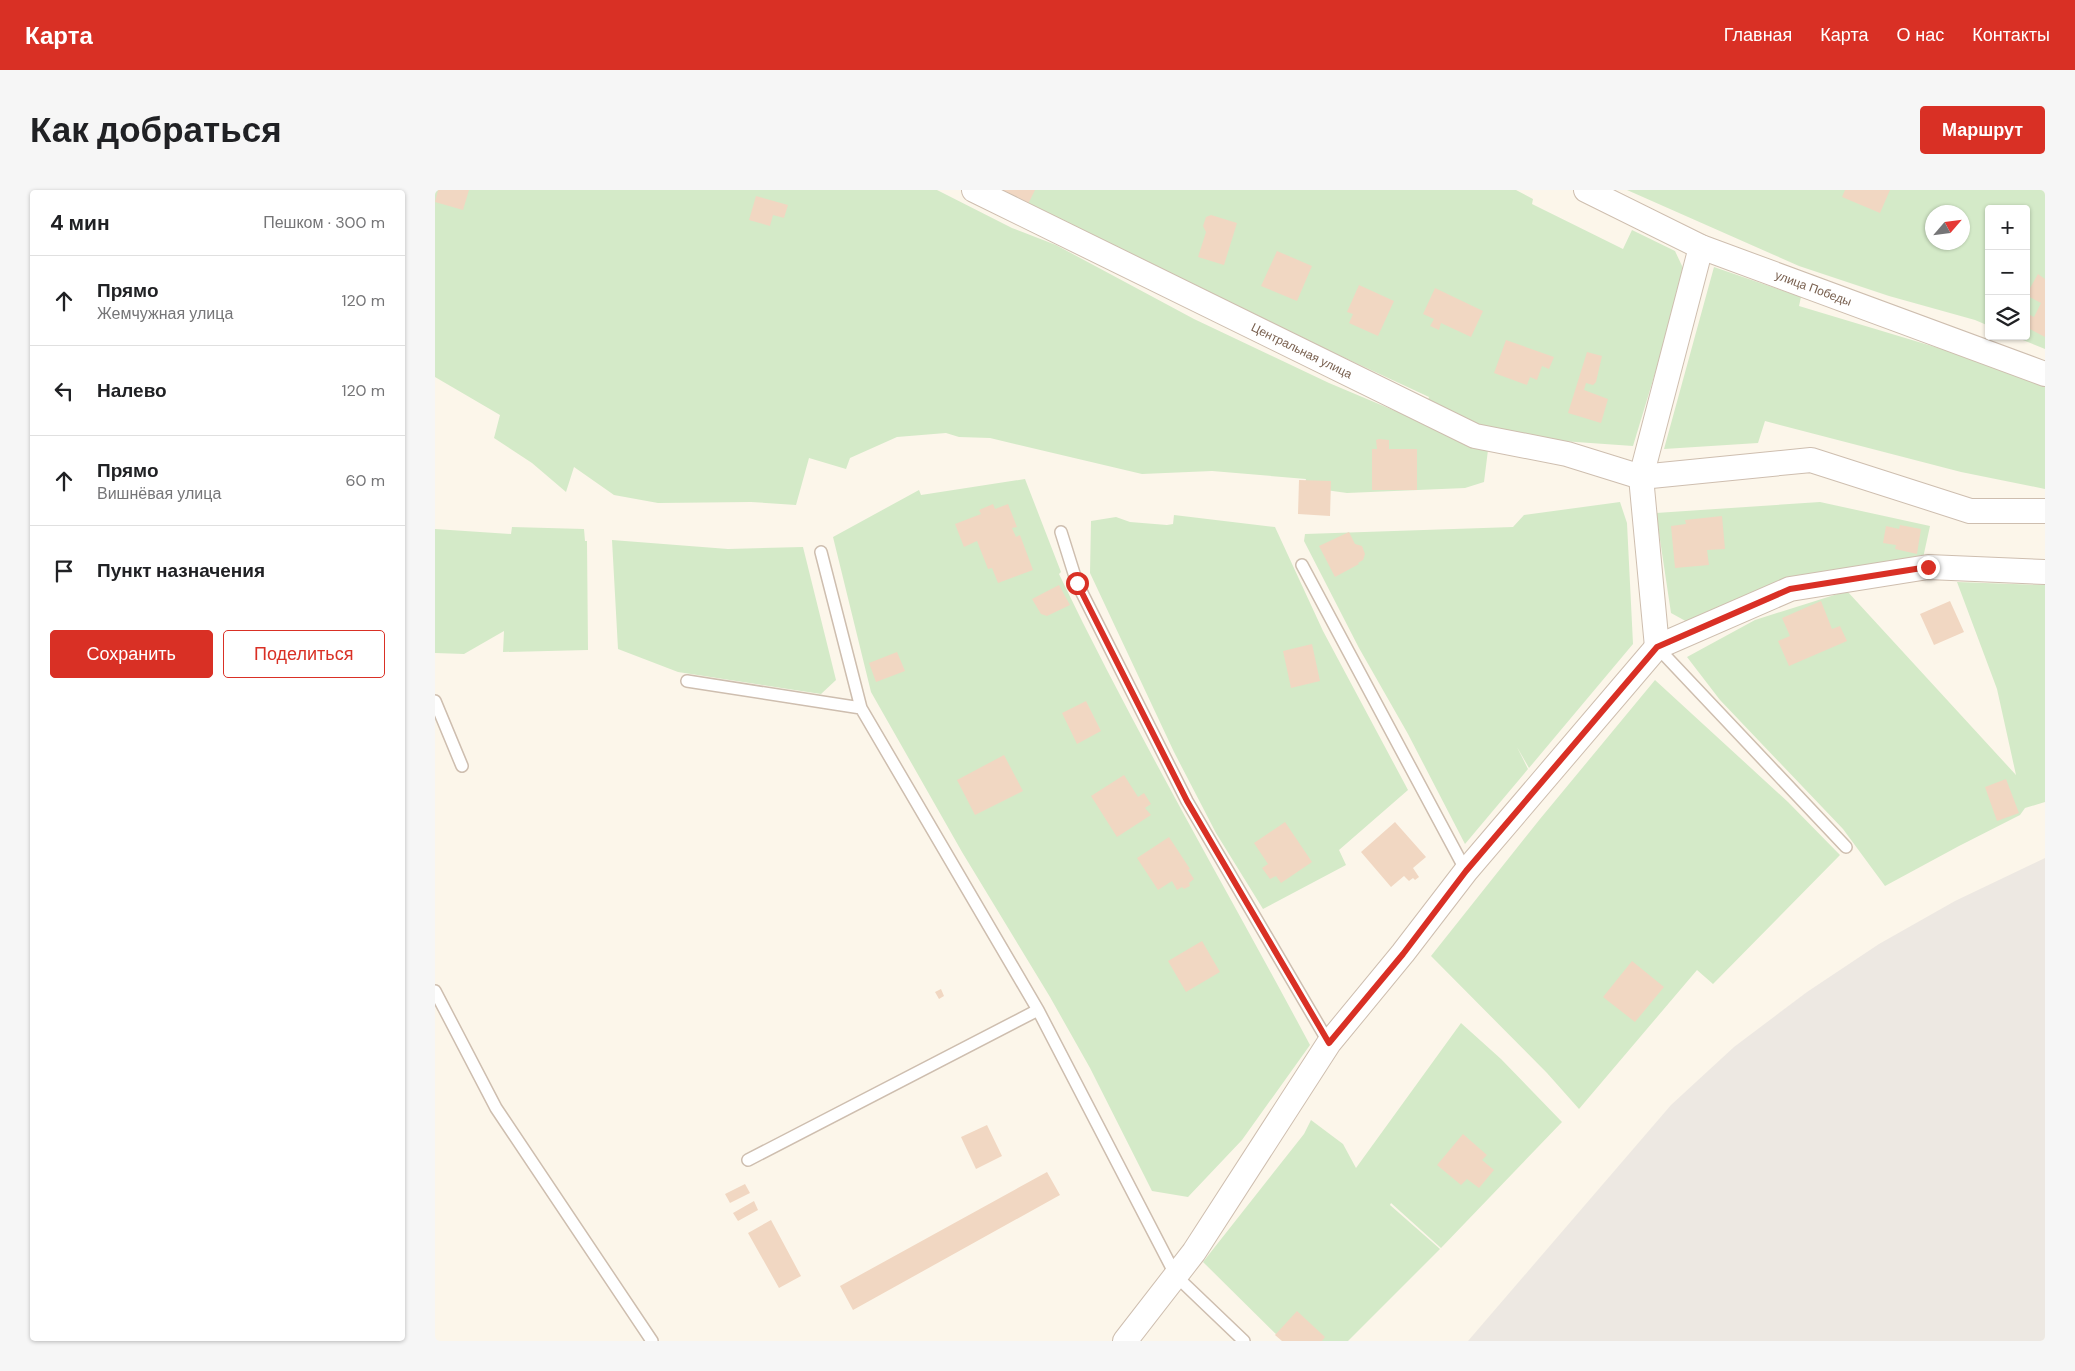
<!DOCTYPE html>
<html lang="ru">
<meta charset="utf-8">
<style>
body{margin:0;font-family:"DM Sans",sans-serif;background:#f6f6f6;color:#202124}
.controls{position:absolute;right:15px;top:15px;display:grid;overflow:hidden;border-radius:5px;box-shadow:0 1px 4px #0004}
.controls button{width:45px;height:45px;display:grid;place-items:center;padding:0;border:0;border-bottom:1px solid #e0e0e0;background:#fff;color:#202124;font:25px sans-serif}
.compass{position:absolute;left:1490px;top:15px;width:45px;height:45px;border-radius:50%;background:#fff;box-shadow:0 1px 4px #0004;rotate:62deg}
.stop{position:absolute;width:15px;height:15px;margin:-11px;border:4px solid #d93025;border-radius:50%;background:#fff}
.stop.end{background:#d93025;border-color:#fff;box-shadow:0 1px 5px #0008}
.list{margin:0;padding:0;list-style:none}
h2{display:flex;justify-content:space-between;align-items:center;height:65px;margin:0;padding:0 20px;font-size:21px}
h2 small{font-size:16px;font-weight:400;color:#757577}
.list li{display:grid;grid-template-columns:32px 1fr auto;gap:15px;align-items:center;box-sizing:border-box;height:90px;padding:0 20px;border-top:1px solid #e0e0e0}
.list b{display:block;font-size:19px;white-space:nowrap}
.list p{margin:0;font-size:16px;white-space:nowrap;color:#757577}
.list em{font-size:16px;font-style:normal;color:#757577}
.actions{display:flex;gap:10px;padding:15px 20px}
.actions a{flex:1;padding:11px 0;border:1px solid #d93025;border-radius:5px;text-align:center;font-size:18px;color:#d93025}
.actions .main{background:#d93025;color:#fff}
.icon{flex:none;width:28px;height:28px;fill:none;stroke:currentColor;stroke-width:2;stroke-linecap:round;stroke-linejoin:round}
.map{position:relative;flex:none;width:1610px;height:1151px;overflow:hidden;border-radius:5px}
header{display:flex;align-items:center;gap:30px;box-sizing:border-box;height:70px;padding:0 25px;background:#d93025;color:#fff}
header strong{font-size:24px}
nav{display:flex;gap:28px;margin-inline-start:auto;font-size:18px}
.intro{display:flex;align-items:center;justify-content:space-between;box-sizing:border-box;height:120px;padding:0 30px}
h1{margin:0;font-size:35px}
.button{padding:12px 22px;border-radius:5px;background:#d93025;color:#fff;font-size:18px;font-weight:700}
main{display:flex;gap:30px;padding:0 30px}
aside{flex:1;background:#fff;border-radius:5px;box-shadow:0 1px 4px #0004}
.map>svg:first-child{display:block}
.industrial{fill:#ede8e2}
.green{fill:#d4eac8;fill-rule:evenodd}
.building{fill:#f1d7c2}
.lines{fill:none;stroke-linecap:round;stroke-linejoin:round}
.service-casing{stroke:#cebeaf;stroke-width:14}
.minor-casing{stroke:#cebeaf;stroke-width:26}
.service{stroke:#fff;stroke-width:11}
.minor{stroke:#fff;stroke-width:24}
.route{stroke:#d93025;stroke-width:6}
.labels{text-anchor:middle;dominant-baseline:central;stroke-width:4.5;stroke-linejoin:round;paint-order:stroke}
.street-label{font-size:12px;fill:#775e4d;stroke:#fffaf0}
</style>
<header>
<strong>Карта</strong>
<nav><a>Главная</a><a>Карта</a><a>О нас</a><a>Контакты</a></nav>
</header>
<div class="intro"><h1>Как добраться</h1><a class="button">Маршрут</a></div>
<main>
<aside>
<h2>4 мин<small>Пешком · 300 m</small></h2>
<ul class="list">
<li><svg class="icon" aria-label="ahead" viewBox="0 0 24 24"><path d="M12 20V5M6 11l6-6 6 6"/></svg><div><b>Прямо</b><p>Жемчужная улица</p></div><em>120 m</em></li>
<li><svg class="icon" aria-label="left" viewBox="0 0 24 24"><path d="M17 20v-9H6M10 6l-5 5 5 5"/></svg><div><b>Налево</b></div><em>120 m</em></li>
<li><svg class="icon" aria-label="ahead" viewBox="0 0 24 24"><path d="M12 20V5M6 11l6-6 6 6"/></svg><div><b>Прямо</b><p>Вишнёвая улица</p></div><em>60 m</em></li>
<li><svg class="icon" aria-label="arrive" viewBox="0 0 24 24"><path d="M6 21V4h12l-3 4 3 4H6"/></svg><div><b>Пункт назначения</b></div></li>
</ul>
<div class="actions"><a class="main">Сохранить</a><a>Поделиться</a></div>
</aside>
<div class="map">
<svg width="1610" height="1151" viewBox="0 0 1610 1151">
<rect width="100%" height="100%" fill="#fcf6ea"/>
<path class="industrial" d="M1610,668V1151H1033L1236,915L1299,857L1372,802L1444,754L1520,711Z"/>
<path class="green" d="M0,0H502L577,38L621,55L759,129L894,193L1053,260L1049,292L1030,298L912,303L869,297L871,289L777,281L707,284L555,248L524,247L511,243L462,247L415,268L411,279L374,268L361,315L316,312L223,313L179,305L139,277L131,302L97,273L59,248L65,225L0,187Z
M568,0H1081L1098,9L1097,14L1188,59L1197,40L1240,61L1248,78L1247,94L1198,256L1127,251L1045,239L993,211L994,207L867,148L622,28Z
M1192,0H1610V159L1578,146H1591V19H1554V136L1540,130L1454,106L1364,76ZM1498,22H1528V52H1498Z
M1279,77L1366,107L1364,116L1610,190V299L1526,282L1330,231L1323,253L1229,259Z
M590,289L626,382L624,384C701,544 791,698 875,855L807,950L753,1007L717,1001L655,878L615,807L527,662L436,502L398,347L484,300L486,305Z
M1185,312L1192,333L1198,454L1094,578L1082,557L1093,579L1030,654L973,544L924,458L869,351L870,344L1078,337L1089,325Z
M1385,312L1495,336L1488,368L1469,369L1351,389L1256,434L1236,423L1221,323Z
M739,325L840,337L888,441L973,600L904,660L911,675L828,719L781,643L739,562L655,383L656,331L681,327L695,332L732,335L738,334Z
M77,337L149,339L150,351H152L153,460L68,462L69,441L29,464L0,463V339L76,344Z
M177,350L293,359L368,357L401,490L386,504L243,482L183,459Z
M1522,392L1610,395V612L1590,618L1585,625L1524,656L1450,696L1408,639L1285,510L1252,467L1320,430L1412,401L1581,585L1562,499Z
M1220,490L1353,612L1405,665L1278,794L1262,780L1144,919L1112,883L996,766L1105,629Z
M1026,833L1066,869L1127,932L1006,1058L956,1013L955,1015L1005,1059L913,1151H848L768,1072L869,944L876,930L908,954L921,978Z"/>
<path class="building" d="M3,0H34L28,20L0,12Z
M566,0H600L593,14Z
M1410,0H1455L1445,23L1407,7Z
M321,6L353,15L349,28L338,25L335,36L314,30Z
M776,25L802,33L789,75L763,67L771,42L768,36L771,27Z
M842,61L877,76L862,111L826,96Z
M1603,84L1610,89V147L1591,137V123L1599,127L1606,113L1591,105Z
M924,95L959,111L943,146L914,133L918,124L912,122Z
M1000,98L1048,121L1036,147L1006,133L1004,140L995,136L999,129L988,124Z
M1071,150L1119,167L1114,179L1107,176L1102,190L1095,187L1092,195L1059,183Z
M1152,162L1167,166L1161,192L1158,195L1151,193L1149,200L1173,209L1166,233L1133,223Z
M944,249L954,250V259H982V300H937V259H942L941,250Z
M864,290L896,291L895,326L863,324Z
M558,314L560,319L573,314L582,337L577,338L581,347L585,345L598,380L563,393L557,378L553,379L542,351L529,357L520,334L546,324L544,320Z
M1287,326L1290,359L1272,360L1274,375L1240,378L1236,336L1251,334L1250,330Z
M1465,335L1486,339L1482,364L1460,359L1461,355L1448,353L1451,336L1464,339Z
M914,342L920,354L927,356L930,364L928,370L923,373L924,374L900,387L884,356Z
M624,395L635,415L612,426L606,424L597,409Z
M1386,411L1397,439L1405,436L1412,451L1354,476L1343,451L1355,446L1347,428Z
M1515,411L1529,442L1499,455L1485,424Z
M877,454L885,491L856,498L848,461Z
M462,462L470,481L441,492L434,473Z
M651,511L666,541L642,554L627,523Z
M569,565L588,601L540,625L522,590Z
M689,585L703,607L709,603L716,614L710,618L716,625L682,647L656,606Z
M1571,589L1584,623L1562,631L1550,597Z
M850,632L877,672L846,693L841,686L835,689L827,678L833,674L819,653Z
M960,632L991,667L978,678L984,687L980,690L978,688L974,691L969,686L956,697L926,662Z
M734,647L755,679L753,680L759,689L754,693L755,696L749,699L747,697L742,700L737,691L723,700L702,668Z
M767,751L785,782L751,802L733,771Z
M1197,771L1229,797L1200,832L1168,807Z
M506,799L509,806L504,809L500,802Z
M552,935L567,966L541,979L526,947Z
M1028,944L1052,965L1047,970L1059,980L1044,998L1032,989L1026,995L1002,975Z
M612,982L625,1005L418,1120L405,1096Z
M310,994L315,1003L295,1013L290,1004Z
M319,1011L323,1020L303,1031L298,1023Z
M336,1030L366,1086L344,1098L313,1043Z
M862,1121L890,1147L887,1151H847L840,1145Z"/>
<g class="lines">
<g class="service-casing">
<path id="service" d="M626,342L642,393L752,611L894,853
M386,362L426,518L603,820L741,1086L809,1151
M867,375L1031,681
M1222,457L1411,657
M252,491L426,518
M0,511L27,576
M0,801L61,918L217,1151
M313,970L603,820"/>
</g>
<g class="minor-casing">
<g id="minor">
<path id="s1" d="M539,0L1040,246L1132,264L1206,287L1376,270L1535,321H1610"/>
<path id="s2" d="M1151,0L1266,57L1610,184"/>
<path d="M1222,457L1206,287L1266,57"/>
<path d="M690,1151L759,1062L894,853L968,763L1031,681L1222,457L1355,399L1493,377L1610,382"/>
</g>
</g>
<use href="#service" class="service"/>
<use href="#minor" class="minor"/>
</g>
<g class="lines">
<path class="route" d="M642,393L752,611L894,853L968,764L1031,681L1222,457L1355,399L1493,377"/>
</g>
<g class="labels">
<g class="street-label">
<text stroke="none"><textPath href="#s2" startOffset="248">улица Победы</textPath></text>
<text stroke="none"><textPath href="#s1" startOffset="365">Центральная улица</textPath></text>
</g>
</g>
</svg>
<div class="controls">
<button>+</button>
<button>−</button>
<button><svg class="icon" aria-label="layers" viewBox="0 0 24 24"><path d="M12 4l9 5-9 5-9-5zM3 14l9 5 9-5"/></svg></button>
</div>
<svg class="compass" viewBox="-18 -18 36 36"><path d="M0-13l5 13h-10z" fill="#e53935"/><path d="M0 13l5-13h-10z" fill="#757577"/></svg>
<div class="stop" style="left:642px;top:393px"></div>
<div class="stop end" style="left:1493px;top:377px"></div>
</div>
</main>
